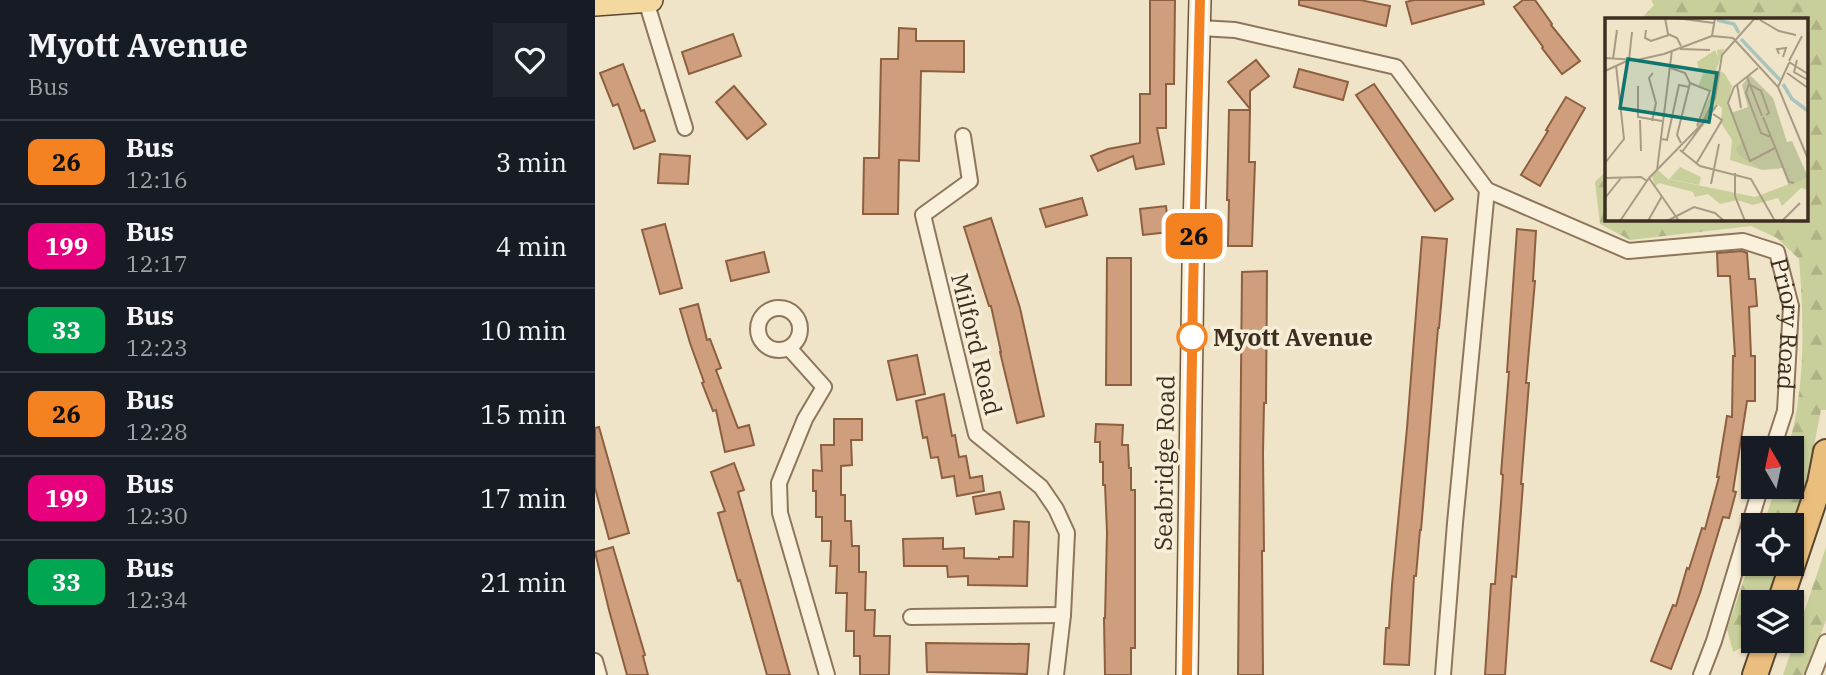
<!DOCTYPE html>
<html lang="en">
<head>
<meta charset="utf-8">
<style>
  :root { --surface:#171b24; --page:#20242c; --text:#f1f3f6; --muted:#9ea1a6; --line:#363941 }
  body { margin:0; font-family:"IBM Plex Serif",serif; background:var(--page); color:var(--text); height:100vh; display:flex; flex-direction:column; font-size:26px; white-space:nowrap }
  * { box-sizing:border-box; margin:0 }
  p { font-size:23px; color:var(--muted) }
  .icon { flex:none; width:38px; height:38px; fill:none; stroke:currentColor; stroke-width:2; stroke-linecap:round; stroke-linejoin:round }
  .map { position:relative; flex:1; overflow:hidden }
  .side { display:flex; flex-direction:column; background:var(--surface); width:595px }
  .side>* { flex:none }
  .badge { padding:0 14px; border-radius:10px; font-size:24px; line-height:46px }
  .needle { width:46px; rotate:351deg }
  .controls { position:absolute; left:1146px; top:436px; display:grid; gap:14px }
  .controls a { display:grid; place-items:center; width:63px; height:63px; border-radius:0px; background:var(--surface); box-shadow:0 2px 5px #0004; font-size:35px }
  .map>.badge { position:absolute; translate:-50% -50%; box-shadow:0 0 0 4px #fff }
  .round { display:grid; place-items:center; flex:none; width:74px; height:74px; border-radius:0px; background:var(--page) }
  .head { display:flex; align-items:center; justify-content:space-between; height:119px; padding:0 28px }
  h1 { font-size:33px; font-weight:700; line-height:52px }
  ul { padding:0; list-style:none }
  li { display:flex; align-items:center; gap:21px; height:84px; padding:0 28px; border-top:2px solid var(--line) }
  li div { flex:1 }
  li b { display:block; font-size:26px }
  li em { font-style:normal }
  li .badge { min-width:77px; font-weight:700; text-align:center }
  main { display:flex; flex:1; min-height:0 }
  .map>svg:first-child { display:block }
</style>
</head>
<body>
<main>
<section class="side">
<div class="head"><div><h1>Myott Avenue</h1><p>Bus</p></div><a class="round"><svg class="icon" aria-label="heart" viewBox="0 0 24 24"><path d="M12 20l-8-8c-3-5 5-10 8-4 3-6 11-1 8 4z"/></svg></a></div>
<ul>
<li><span class="badge" style="background:#f58220;color:#111">26</span><div><b>Bus</b><p>12:16</p></div><em>3 min</em></li>
<li><span class="badge" style="background:#e6007e;color:#fff">199</span><div><b>Bus</b><p>12:17</p></div><em>4 min</em></li>
<li><span class="badge" style="background:#00a651;color:#fff">33</span><div><b>Bus</b><p>12:23</p></div><em>10 min</em></li>
<li><span class="badge" style="background:#f58220;color:#111">26</span><div><b>Bus</b><p>12:28</p></div><em>15 min</em></li>
<li><span class="badge" style="background:#e6007e;color:#fff">199</span><div><b>Bus</b><p>12:30</p></div><em>17 min</em></li>
<li><span class="badge" style="background:#00a651;color:#fff">33</span><div><b>Bus</b><p>12:34</p></div><em>21 min</em></li>
</ul>
</section>
<div class="map">
<svg width="1231" height="675" viewBox="0 0 1231 675">
  <defs>
    <pattern id="forest-firs" width="22" height="20" patternUnits="userSpaceOnUse" patternTransform="scale(1.75)"><rect width="22" height="20" fill="#c9cf9b"/><path d="M5 1l3.5 6h-7zM16 11l3.5 6h-7z" fill="#aeb285"/></pattern>
  </defs>
  <rect width="100%" height="100%" fill="#f0e4c8"/>
  <!-- forest -->
  <g fill="url(#forest-firs)">
    <path d="M1056 0H1231V410H1226L1211 486 1197 532V525H1168L1181 487 1197 486V448H1193C1211 387 1209 321 1204 259L1182 238 1156 226 1035 240 1005 224 1000 182 1012 170V219H1212V19H1046L1059 5Z"/>
    <polygon points="1231,547 1231,620 1211,675 1188,675"/>
    <polygon points="1158,553 1158,564 1187,564 1173,602 1158,602 1158,641 1138,652 1132,629"/>
  </g>
  <!-- building -->
  <g fill="#cf9f7d" stroke="#8d5f41" stroke-width="2">
    <polygon points="555,0 580,0 579,84 571,84 571,128 562,128 569,164 541,169 538,156 503,171 496,156 513,149 545,143 545,94 555,94"/>
    <polygon points="704,0 765,0 795,6 791,26 704,5"/>
    <polygon points="819,0 888,0 889,4 817,24 811,2"/>
    <polygon points="928,0 940,0 957,24 956,25 985,61 967,74 947,48 948,47 919,7"/>
    <polygon points="304,28 321,29 321,41 369,41 369,72 326,71 324,161 304,160 303,214 268,214 269,158 284,158 286,59 303,59"/>
    <polygon points="138,34 146,56 94,74 87,52"/>
    <polygon points="661,60 674,76 655,91 655,109 633,82"/>
    <polygon points="28,64 46,111 49,110 60,141 39,149 23,104 18,106 5,73"/>
    <polygon points="704,69 753,82 748,100 699,87"/>
    <polygon points="779,84 858,199 840,211 761,95"/>
    <polygon points="139,86 171,124 152,139 121,102"/>
    <polygon points="971,97 990,108 945,186 926,175 953,131 951,130"/>
    <polygon points="634,110 655,110 654,162 660,162 657,246 633,246 634,200 632,200"/>
    <polygon points="65,154 95,156 93,184 63,183"/>
    <polygon points="487,198 492,215 451,227 445,209"/>
    <polygon points="571,206 574,232 548,235 545,209"/>
    <polygon points="396,218 425,308 449,416 422,423 405,352 406,352 396,306 394,306 369,227"/>
    <polygon points="70,224 87,288 65,294 47,230"/>
    <polygon points="922,229 941,231 938,281 940,281 931,383 934,383 926,484 928,484 921,577 917,576 910,675 890,675 896,584 900,584 908,475 906,474 914,372 912,372"/>
    <polygon points="827,237 852,239 844,328 843,328 826,530 825,530 821,576 819,576 814,665 789,664 791,628 794,628 797,585 812,428"/>
    <polygon points="1147,251 1152,253 1154,279 1160,279 1162,306 1154,307 1156,356 1160,356 1160,401 1152,401 1138,491 1141,492 1134,518 1128,517 1105,593 1076,669 1056,661 1078,605 1081,606 1092,568 1094,569 1107,528 1110,529 1124,477 1122,477 1132,416 1137,417 1138,356 1140,356 1135,276 1123,276 1122,253"/>
    <polygon points="169,252 174,272 136,281 131,261"/>
    <polygon points="512,258 536,258 536,385 511,385"/>
    <polygon points="672,271 671,403 669,403 668,453 669,551 667,551 668,675 643,675 647,272"/>
    <polygon points="103,304 112,340 115,339 126,368 121,370 143,428 154,425 159,445 130,452 121,410 118,411 107,383 109,382 95,343 85,309"/>
    <polygon points="322,355 330,394 302,400 293,361"/>
    <polygon points="349,394 357,436 360,435 364,457 371,456 375,478 387,476 389,491 362,496 359,476 347,478 343,457 336,458 332,437 328,438 321,401"/>
    <polygon points="239,419 267,419 267,440 256,440 257,465 246,466 246,495 250,495 250,521 256,521 257,546 264,546 264,572 271,572 270,610 280,610 279,636 295,636 294,675 265,675 265,656 259,656 259,631 251,631 252,593 241,593 242,566 235,566 236,541 227,541 227,517 221,517 221,491 218,491 218,470 227,471 226,445 239,445"/>
    <polygon points="501,424 528,425 527,445 533,445 534,468 536,468 536,490 540,490 540,648 536,648 536,675 510,675 509,618 510,618 512,532 510,485 508,485 508,462 505,462 505,442 500,442"/>
    <polygon points="4,427 34,533 14,539 0,488 0,428"/>
    <polygon points="139,463 149,490 143,492 195,675 172,675 145,580 143,581 123,513 130,511 116,472"/>
    <polygon points="405,492 409,509 381,514 378,497"/>
    <polygon points="419,521 434,522 432,586 373,585 373,576 353,577 352,566 309,566 308,539 348,538 348,549 369,548 369,558 404,559 404,557 418,557"/>
    <polygon points="18,547 50,655 48,656 53,675 32,675 14,610 0,552"/>
    <polygon points="331,643 434,644 432,674 332,672"/>
  </g>
  <g fill="none" stroke-linecap="round" stroke-linejoin="round">
    <defs>
      <g id="minor">
        <polyline points="51,1 90,128"/>
        <polyline points="605,28 640,30 801,67 892,190 860,523 848,675"/>
        <polyline points="368,136 375,181 328,215 381,434 446,487 461,509 472,533 468,615 461,675"/>
        <path id="s1" d="M892 190 1033 251 1148 241 1182 252 1196 306 1190 411 1178 448"/>
        <circle cx="184" cy="329" r="21"/>
        <polyline points="194,348 229,387 210,419 184,483 185,513 232,675"/>
        <polyline points="316,617 468,615"/>
        <polyline points="0,661 4,675"/>
        <polyline points="1106,675 1119,641 1166,486"/>
        <polyline points="1218,675 1231,642"/>
      </g>
      <polyline id="secondary" points="592,675 598,267 605,0"/>
      <polyline id="primary" points="0,4 56,0"/>
      <g id="trunk">
        <polyline points="1185,602 1225,483 1231,452"/>
        <polyline points="1160,675 1172,640"/>
      </g>
    </defs>
    <!-- minor casing -->
    <use href="#minor" stroke="#8d765c" stroke-width="18"/>
    <!-- secondary casing -->
    <use href="#secondary" stroke="#6f573f" stroke-width="24"/>
    <!-- primary casing -->
    <use href="#primary" stroke="#5b4430" stroke-width="26"/>
    <!-- trunk casing -->
    <use href="#trunk" stroke="#5b4430" stroke-width="28"/>
    <!-- minor -->
    <use href="#minor" stroke="#faf1dc" stroke-width="14"/>
    <!-- secondary -->
    <use href="#secondary" stroke="#faf1dc" stroke-width="21"/>
    <!-- primary -->
    <use href="#primary" stroke="#f3d9a0" stroke-width="23"/>
    <!-- trunk -->
    <use href="#trunk" stroke="#eabe7c" stroke-width="24"/>
  </g>
  <g fill="none" stroke-linecap="round" stroke-linejoin="round">
    <defs>
      <polyline id="line" points="592,675 598,292 605,0"/>
    </defs>
    <!-- line casing -->
    <use href="#line" stroke="#fff" stroke-width="16"/>
    <!-- line -->
    <use href="#line" stroke="#f58220" stroke-width="10"/>
  </g>
  <!-- markers -->
  <circle fill="#fff" stroke="#f58220" stroke-width="3.5" cx="597" cy="337" r="14"/>
  <g text-anchor="middle" dominant-baseline="central" stroke-width="7" stroke-linejoin="round" paint-order="stroke">
    <!-- street labels -->
    <g font-size="24" fill="#3d2e20" stroke="#f7eed8">
      <text stroke="none"><textPath href="#s1" startOffset="378">Priory Road</textPath></text>
      <text transform="translate(382 344) rotate(76)">Milford Road</text>
      <text transform="translate(569 463) rotate(-89)">Seabridge Road</text>
    </g>
    <!-- stop labels -->
    <g font-size="24" font-weight="bold" fill="#3d2e20" stroke="#f7eed8" text-anchor="start">
      <text x="618" y="337">Myott Avenue</text>
    </g>
  </g>
  <!-- overview -->
  <g transform="translate(1010 18)">
    <rect width="203" height="203" fill="#f0e4c8"/>
    <path d="M75 149 96 159 94 167 64 161Z" fill="#c9cf9b"/>
    <path d="M119 31 111 52 119 55 127 68 123 84 142 123 130 130 154 150 175 148 174 151 157 152 125 142 127 122 116 105 117 90 112 86 85 125 107 74 93 69 99 53 94 52 92 44 110 32 113 39 112 32ZM53 152 63 161 150 179 203 159V172L196 170 177 188 173 180 148 187 132 182 115 186 103 176 90 179 88 174 54 165 50 168 47 158Z" fill="#c9cf9b"/>
    <path d="M145 57 168 80 182 124 187 123 203 159 184 168 177 150 155 151 134 137 130 130 137 125 126 95 143 89 137 67Z" fill="#bfc49a"/>
    <path fill="none" stroke="#a9c4bc" stroke-width="3.5" d="M112 2 129 6 134 15M136 21 175 62M178 66 187 81 203 93"/>
    <path fill="none" stroke="#a89b85" stroke-width="2" d="M60 0 63 16 72 20 76 28M71 0 109 5M155 2 174 13 191 17M41 12 40 20 46 23 64 17M107 18 128 20 173 69M75 31 105 32M174 36 172 31 181 30 178 39M0 40 32 42 59 36 107 18 110 0M8 41 12 12M192 42 189 54 203 62M184 43 197 18M184 44 203 56M184 45 173 69 203 141M66 50 80 55 85 65 72 117 76 125M153 50 129 69 123 85 145 143 170 130M0 53 24 42 27 14M182 55 203 70M142 59 157 98M85 65 105 73 92 108M132 66 136 90M33 68V99L57 103M161 97 164 95 156 73 144 66 141 75 156 115 166 119M158 99 184 164 189 165M35 102 36 133M47 103 51 85 44 60 48 55M57 121 62 122 74 67 84 69M75 132 95 148 146 161 170 203M77 134 112 87M0 145 19 121 11 47M91 146 117 102 108 96M52 152 67 32M130 155V178L140 203M0 160 36 159 42 163M44 160 74 203M106 166 114 126M0 180 16 160M15 203 44 160 97 106 110 80 117 37 150 0 153 2M43 203 57 178M62 203 89 189 110 195 119 203M177 203 195 185"/>
    <path fill="#0f766e" fill-opacity="0.15" stroke="#0f766e" stroke-width="3.5" d="M23 41 112 55 104 104 15 90Z"/>
    <rect width="203" height="203" fill="none" stroke="#3d2e20" stroke-width="3.5"/>
  </g>
</svg>
<div class="controls">
<a><svg class="needle" viewBox="-14 -14 28 28"><path d="M0-13l5 13h-10z" fill="#e53935"/><path d="M0 13l5-13h-10z" fill="#9ea1a6"/></svg></a>
<a><svg class="icon" aria-label="locate" viewBox="0 0 24 24"><circle cx="12" cy="12" r="6"/><path d="M12 2v4M12 18v4M2 12h4M18 12h4"/></svg></a>
<a><svg class="icon" aria-label="layers" viewBox="0 0 24 24"><path d="M12 4l9 5-9 5-9-5zM3 14l9 5 9-5"/></svg></a>
</div>
<b class="badge" style="left:599px;top:236px;background:#f58220;color:#111">26</b>
</div>
</main>
</body>
</html>
